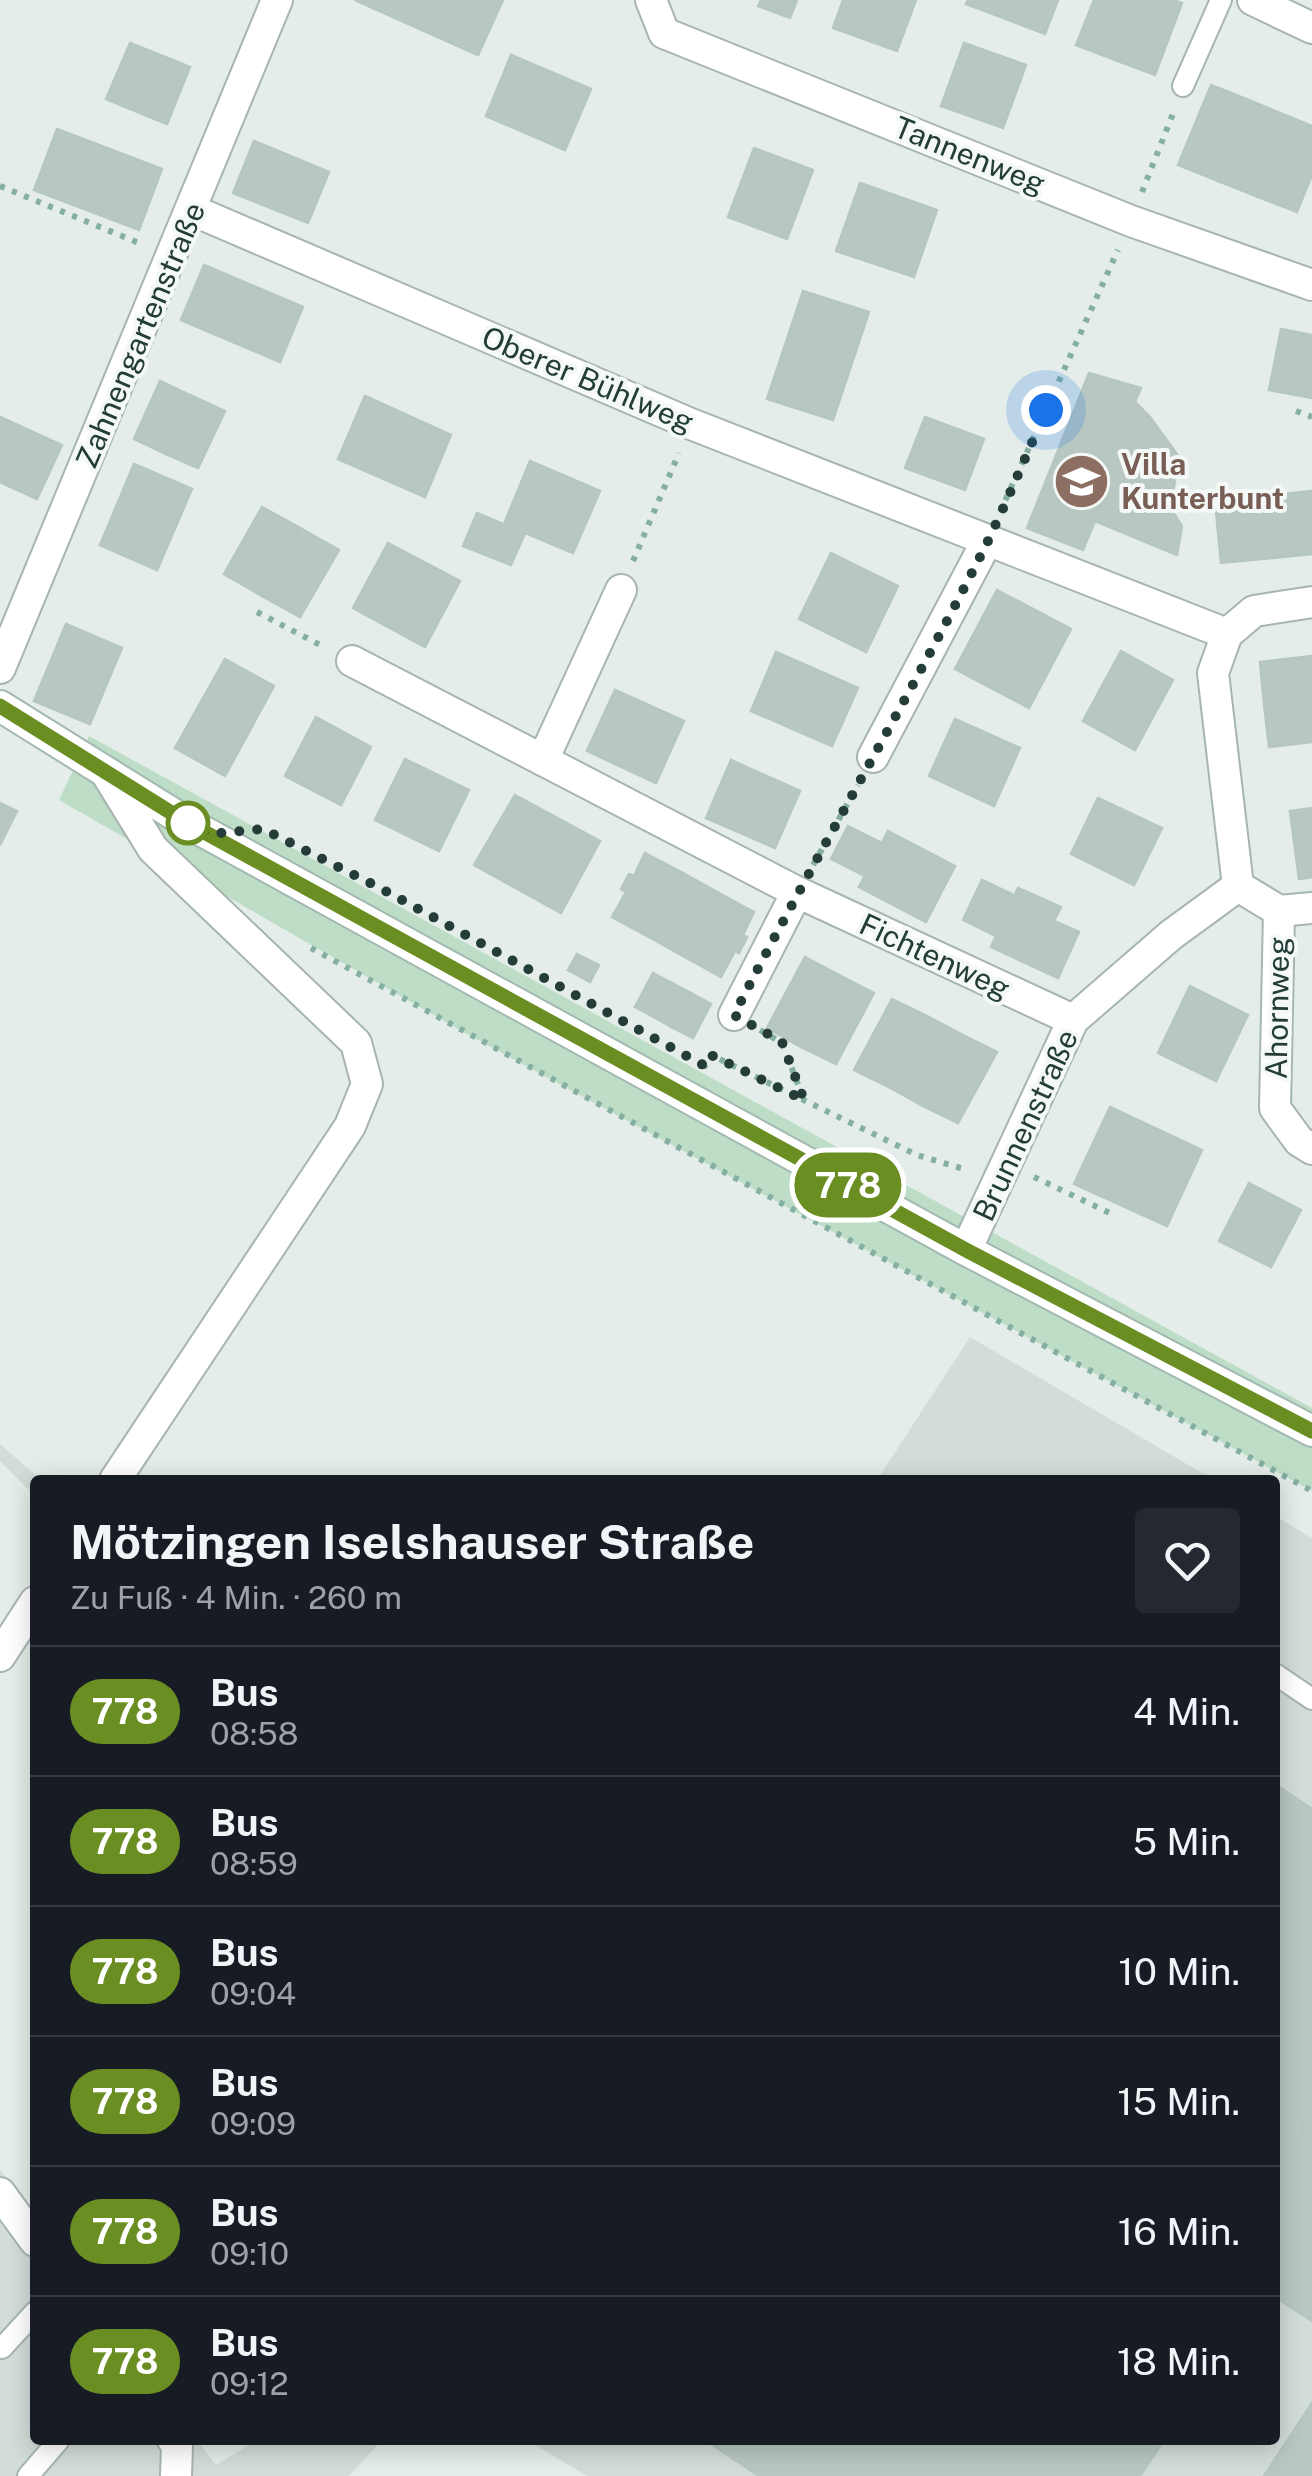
<!DOCTYPE html>
<html lang="de">
<head>
<meta charset="utf-8">
<style>
  :root { --surface:#171b24; --page:#242831; --text:#f1f3f6; --muted:#9ea1a6; --line:#363941 }
  body { margin:0; font-family:"Public Sans",sans-serif; background:var(--page); color:var(--text); height:100vh; display:flex; flex-direction:column; font-size:38px; white-space:nowrap }
  * { box-sizing:border-box; margin:0 }
  p { font-size:32px; color:var(--muted) }
  .icon { flex:none; width:55px; height:55px; fill:none; stroke:currentColor; stroke-width:2; stroke-linecap:round; stroke-linejoin:round }
  .map { position:relative; flex:1; overflow:hidden }
  .side { position:absolute; left:30px; top:1475px; width:1250px; height:970px; display:flex; flex-direction:column; background:var(--surface); border-radius:10px; box-shadow:0 5px 25px #0003 }
  .side>* { flex:none }
  .badge { padding:0 20px; border-radius:32px; font-size:35px; line-height:65px }
  .you { position:absolute; width:50px; height:50px; margin:-25px; border:8px solid #fff; border-radius:50%; background:#1a73e8; box-shadow:0 0 0 15px #1a73e833 }
  .map>.badge { position:absolute; translate:-50% -50%; box-shadow:0 0 0 5px #fff }
  .round { display:grid; place-items:center; flex:none; width:105px; height:105px; border-radius:10px; background:var(--page) }
  .summary { display:flex; align-items:center; justify-content:space-between; height:170px; padding:0 40px }
  h1 { font-size:48px; font-weight:700; line-height:75px }
  ul { padding:0; list-style:none }
  li { display:flex; align-items:center; gap:30px; height:130px; padding:0 40px; border-top:2px solid var(--line) }
  li div { flex:1 }
  li b { display:block; font-size:38px }
  li em { font-style:normal }
  li .badge { min-width:110px; font-weight:700; text-align:center }
  .map>svg:first-child { display:block }
</style>
</head>
<body>
<div class="map">
<svg width="1312" height="2476" viewBox="0 0 1312 2476">
  <rect width="100%" height="100%" fill="#e4ede9"/>
  <!-- built -->
  <g fill="#d2dcd8">
    <polygon points="970,1337 1214,1480 877,1480"/>
    <polygon points="0,1444 41,1480 35,1480 35,1496 0,1461"/>
    <polygon points="1275,1516 1312,1538 1312,2476 587,2476 527,2440 1275,2440"/>
    <polygon points="0,2169 35,2217 35,2440 197,2440 216,2465 257,2440 382,2440 349,2476 0,2476"/>
  </g>
  <!-- green -->
  <polygon fill="#beddc7" points="89,736 1312,1408 1312,1491 465,1033 59,800"/>
  <!-- building -->
  <g fill="#b9c7c2" stroke="#b6c6c0" stroke-width="2.5">
    <polygon points="355,0 503,0 478,55"/>
    <polygon points="761,0 797,0 790,18 758,6"/>
    <polygon points="843,0 916,0 897,51 833,28"/>
    <polygon points="968,0 1013,0 1006,19 966,4"/>
    <polygon points="1013,0 1058,0 1045,34 1006,19"/>
    <polygon points="1094,0 1138,0 1115,60 1076,45"/>
    <polygon points="1138,0 1173,0 1182,3 1155,75 1115,60"/>
    <polygon points="130,43 190,67 167,124 106,99"/>
    <polygon points="964,43 1026,65 1003,128 941,106"/>
    <polygon points="511,55 591,89 565,150 486,116"/>
    <polygon points="1211,85 1251,101 1218,181 1178,165"/>
    <polygon points="1251,101 1290,117 1258,197 1218,181"/>
    <polygon points="1290,117 1312,126 1312,175 1297,212 1258,197"/>
    <polygon points="57,129 162,169 139,230 34,190"/>
    <polygon points="254,141 329,172 308,223 233,193"/>
    <polygon points="754,148 813,170 787,239 728,217"/>
    <polygon points="860,183 937,210 914,277 836,251"/>
    <polygon points="204,265 303,307 280,362 181,320"/>
    <polygon points="803,291 869,312 833,420 767,399"/>
    <polygon points="1281,329 1312,335 1312,398 1269,390"/>
    <polygon points="1089,373 1141,388 1135,402 1150,417 1179,457 1168,458 1175,482 1169,506 1182,526 1177,555 1095,521 1083,550 1027,528"/>
    <polygon points="160,381 192,396 166,454 134,439"/>
    <polygon points="192,396 225,411 198,468 166,454"/>
    <polygon points="365,396 451,435 425,497 338,459"/>
    <polygon points="0,417 62,445 37,499 0,482"/>
    <polygon points="925,417 984,439 965,490 905,468"/>
    <polygon points="530,461 600,491 573,553 504,524"/>
    <polygon points="134,464 192,489 157,570 100,545"/>
    <polygon points="1312,491 1312,554 1221,563 1215,501"/>
    <polygon points="262,507 300,528 262,596 224,574"/>
    <polygon points="477,513 525,533 511,565 463,546"/>
    <polygon points="300,528 339,550 300,617 262,596"/>
    <polygon points="388,543 460,581 425,647 353,608"/>
    <polygon points="831,553 898,586 866,652 799,619"/>
    <polygon points="997,590 1071,629 1029,708 955,669"/>
    <polygon points="66,624 122,648 90,724 34,701"/>
    <polygon points="1121,651 1173,680 1135,750 1083,721"/>
    <polygon points="776,652 858,688 832,746 751,711"/>
    <polygon points="1312,656 1312,699 1264,704 1260,662"/>
    <polygon points="225,659 274,686 225,776 175,748"/>
    <polygon points="615,690 684,721 656,783 587,751"/>
    <polygon points="1312,699 1312,742 1269,747 1264,704"/>
    <polygon points="316,717 371,747 341,805 285,776"/>
    <polygon points="955,719 1020,748 994,806 929,776"/>
    <polygon points="405,759 469,790 439,851 375,820"/>
    <polygon points="731,760 800,791 775,848 706,818"/>
    <polygon points="515,795 600,841 561,913 474,865"/>
    <polygon points="1098,798 1162,828 1134,885 1071,854"/>
    <polygon points="0,803 17,811 0,845"/>
    <polygon points="1312,808 1312,877 1299,879 1290,811"/>
    <polygon points="848,826 882,843 865,876 831,859"/>
    <polygon points="888,831 955,866 926,922 859,887"/>
    <polygon points="645,853 683,873 649,937 612,917 626,892 621,889 629,874 634,876"/>
    <polygon points="683,873 719,893 685,957 649,937"/>
    <polygon points="982,880 1014,895 996,936 963,920"/>
    <polygon points="1018,888 1061,907 1054,921 1079,932 1058,978 991,947"/>
    <polygon points="719,893 754,912 743,935 747,937 739,953 735,951 721,977 685,957"/>
    <polygon points="577,954 599,965 590,982 568,970"/>
    <polygon points="805,957 839,975 801,1047 767,1028"/>
    <polygon points="653,973 672,983 654,1017 635,1007"/>
    <polygon points="839,975 874,993 836,1064 801,1047"/>
    <polygon points="672,983 691,993 673,1028 654,1017"/>
    <polygon points="1190,986 1248,1015 1216,1081 1158,1053"/>
    <polygon points="691,993 711,1004 693,1038 673,1028"/>
    <polygon points="892,999 927,1016 889,1087 854,1070"/>
    <polygon points="927,1016 961,1034 923,1106 889,1087"/>
    <polygon points="961,1034 997,1052 958,1123 923,1106"/>
    <polygon points="1110,1107 1202,1150 1167,1226 1074,1184"/>
    <polygon points="1249,1183 1301,1210 1271,1267 1219,1241"/>
    <polygon points="1275,1784 1312,1809 1312,2120 1310,2119 1275,2171"/>
    <polygon points="1310,2119 1312,2120 1312,2321 1275,2297 1275,2171"/>
    <polygon points="1312,2403 1312,2476 1264,2476"/>
    <polygon points="705,2440 1164,2440 1140,2476 759,2476"/>
  </g>
  <g fill="none" stroke-linecap="round" stroke-linejoin="round">
    <defs>
      <g id="lane">
        <polyline points="1183,86 1221,0"/>
        <polyline points="1275,1674 1312,1699"/>
        <polyline points="2,2348 35,2312"/>
        <polyline points="28,2476 59,2440"/>
      </g>
      <g id="street">
        <polyline points="651,0 664,33 1131,221 1312,285"/>
        <polyline points="1253,0 1312,28"/>
        <polyline points="192,210 691,424 1227,634"/>
        <polyline points="352,661 797,892 1073,1020"/>
        <polyline points="0,668 277,0"/>
        <polyline points="873,757 987,541"/>
        <polyline points="543,760 621,590"/>
        <polyline points="108,776 153,849 356,1043 367,1084 350,1126 115,1480"/>
        <polyline points="1238,886 1279,911 1312,908"/>
        <polyline points="1279,911 1275,1108 1299,1141 1312,1149"/>
        <polyline points="734,1015 797,892"/>
        <polyline points="966,1250 1073,1020 1171,935 1238,886 1213,673 1227,634 1254,611 1312,602"/>
        <polyline points="0,1656 35,1602"/>
        <polyline points="0,2193 35,2241"/>
        <polyline points="173,2440 177,2445 176,2476"/>
      </g>
      <polyline id="secondary" points="0,706 186,822 966,1250 1312,1431"/>
    </defs>
    <!-- lane casing -->
    <use href="#lane" stroke="#a7b5b0" stroke-width="24"/>
    <!-- street casing -->
    <use href="#street" stroke="#a7b5b0" stroke-width="34"/>
    <!-- secondary casing -->
    <use href="#secondary" stroke="#a2b8b1" stroke-width="34"/>
    <!-- path -->
    <g stroke="#85afa3" stroke-width="6" stroke-dasharray="5 8" stroke-linecap="butt">
      <polyline points="0,186 139,243"/>
      <polyline points="1142,192 1174,111"/>
      <polyline points="1296,411 1312,417"/>
      <polyline points="1000,512 1118,250"/>
      <polyline points="633,561 679,453"/>
      <polyline points="257,612 324,647"/>
      <polyline points="813,865 858,785"/>
      <polyline points="311,948 1312,1491"/>
      <polyline points="760,1030 782,1043 804,1100"/>
      <polyline points="702,1064 705,1066 711,1055 917,1155 967,1170"/>
      <polyline points="1034,1177 1114,1215"/>
    </g>
    <!-- lane -->
    <use href="#lane" stroke="#fff" stroke-width="20"/>
    <!-- street -->
    <use href="#street" stroke="#fff" stroke-width="30"/>
    <!-- secondary -->
    <use href="#secondary" stroke="#fff" stroke-width="30"/>
  </g>
  <g fill="none" stroke-linecap="round" stroke-linejoin="round">
    <defs>
      <polyline id="line" points="0,706 186,822 966,1250 1312,1431"/>
    </defs>
    <!-- line casing -->
    <use href="#line" stroke="#fff" stroke-width="22"/>
    <!-- line -->
    <use href="#line" stroke="#6b8e23" stroke-width="15"/>
    <!-- walk -->
    <path stroke="#243d38" stroke-width="10" stroke-dasharray="0 18" d="M188 823 210 834 263 829 380 888 705 1066 711 1055 804 1100 782 1042 734 1015C815 856 907 703 987 543 1008 499 1027 454 1046 410"/>
  </g>
  <!-- icons -->
  <defs>
    <symbol id="school-disc" viewBox="-11 -11 22 22"><circle r="9.5" fill="#8d6e63" stroke="#f4f9f7"/><path d="M0-5L7-2L0 1L-7-2ZM-4 1L0 2.5L4 1V4Q0 6-4 4Z" fill="#fff"/></symbol>
  </defs>
  <g fill-rule="evenodd">
    <use href="#school-disc" x="1050" y="450" width="63" height="63"/>
  </g>
  <!-- markers -->
  <circle fill="#fff" stroke="#6b8e23" stroke-width="5" cx="188" cy="823" r="20"/>
  <g text-anchor="middle" dominant-baseline="central" stroke-width="8" stroke-linejoin="round" paint-order="stroke">
    <!-- street labels -->
    <g font-size="30" fill="#243d38" stroke="#f4f9f7">
      <text transform="translate(970 155) rotate(22)">Tannenweg</text>
      <text transform="translate(140 335) rotate(-67)">Zahnengartenstraße</text>
      <text transform="translate(588 379) rotate(23)">Oberer Bühlweg</text>
      <text transform="translate(935 956) rotate(25)">Fichtenweg</text>
      <text transform="translate(1277 1008) rotate(-89)">Ahornweg</text>
      <text transform="translate(1025 1125) rotate(-65)">Brunnenstraße</text>
    </g>
    <!-- education labels -->
    <g font-size="30" font-weight="bold" fill="#785e54" stroke="#f4f9f7" text-anchor="start">
      <text x="1121" y="464">Villa<tspan x="1121" dy="34">Kunterbunt</tspan></text>
    </g>
  </g>
</svg>
<div class="you" style="left:1046px;top:410px"></div>
<b class="badge" style="left:848px;top:1185px;background:#6b8e23;color:#fff">778</b>
<section class="side">
<div class="summary"><div><h1>Mötzingen Iselshauser Straße</h1><p>Zu Fuß · 4 Min. · 260 m</p></div><a class="round"><svg class="icon" aria-label="heart" viewBox="0 0 24 24"><path d="M12 20l-8-8c-3-5 5-10 8-4 3-6 11-1 8 4z"/></svg></a></div>
<ul>
<li><span class="badge" style="background:#6b8e23;color:#fff">778</span><div><b>Bus</b><p>08:58</p></div><em>4 Min.</em></li>
<li><span class="badge" style="background:#6b8e23;color:#fff">778</span><div><b>Bus</b><p>08:59</p></div><em>5 Min.</em></li>
<li><span class="badge" style="background:#6b8e23;color:#fff">778</span><div><b>Bus</b><p>09:04</p></div><em>10 Min.</em></li>
<li><span class="badge" style="background:#6b8e23;color:#fff">778</span><div><b>Bus</b><p>09:09</p></div><em>15 Min.</em></li>
<li><span class="badge" style="background:#6b8e23;color:#fff">778</span><div><b>Bus</b><p>09:10</p></div><em>16 Min.</em></li>
<li><span class="badge" style="background:#6b8e23;color:#fff">778</span><div><b>Bus</b><p>09:12</p></div><em>18 Min.</em></li>
</ul>
</section>
</div>
</body>
</html>
